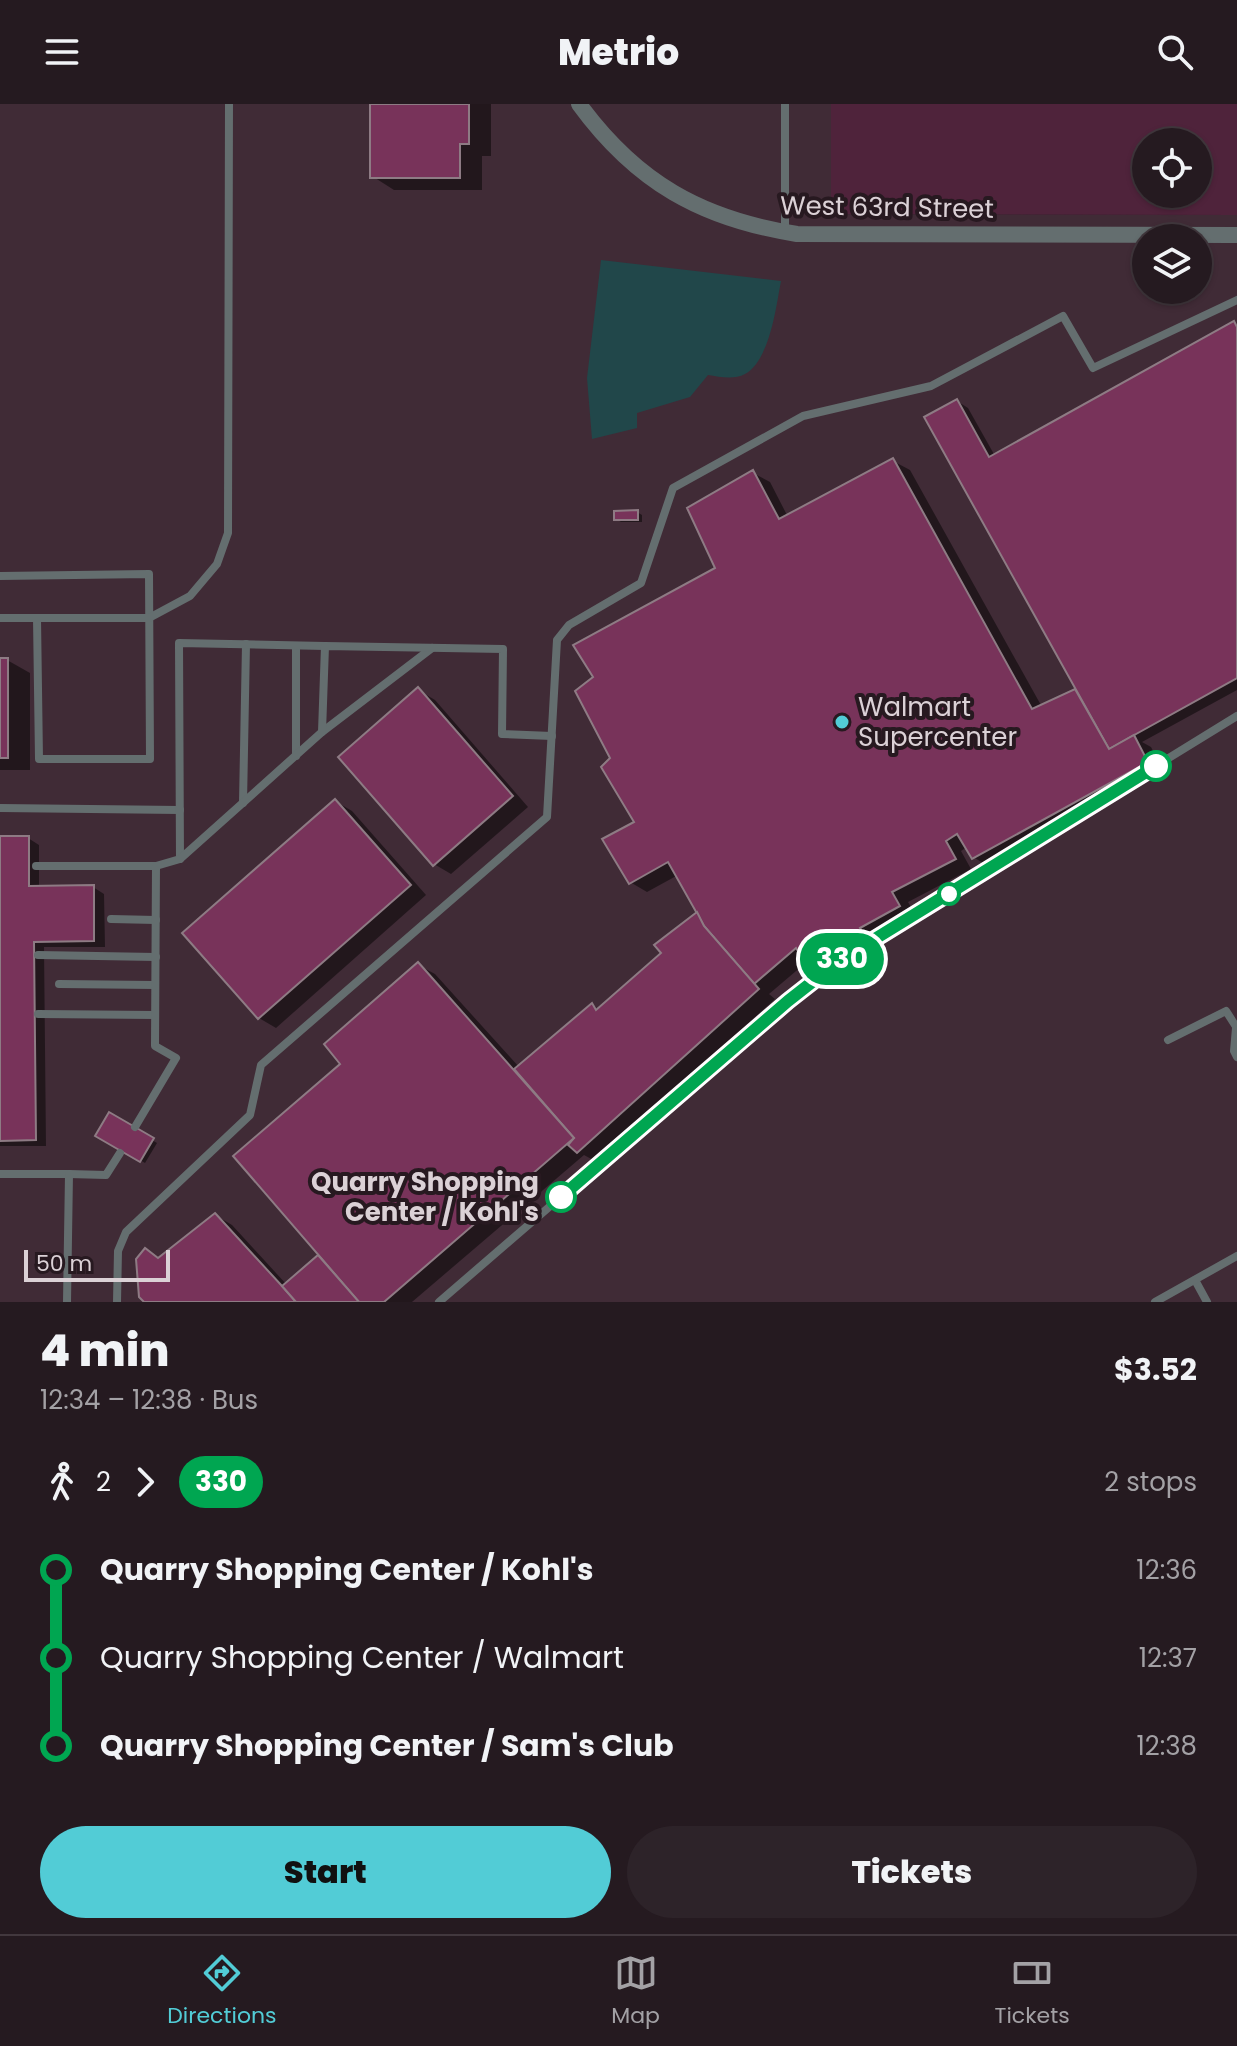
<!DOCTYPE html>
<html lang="en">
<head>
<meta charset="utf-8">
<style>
  :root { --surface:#251a20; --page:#2d2329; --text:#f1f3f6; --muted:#a3a1a5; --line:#42383e; --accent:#52ccd6 }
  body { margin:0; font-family:Poppins,sans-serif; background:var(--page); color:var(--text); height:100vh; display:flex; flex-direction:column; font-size:30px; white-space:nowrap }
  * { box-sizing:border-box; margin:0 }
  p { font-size:26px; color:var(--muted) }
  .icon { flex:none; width:44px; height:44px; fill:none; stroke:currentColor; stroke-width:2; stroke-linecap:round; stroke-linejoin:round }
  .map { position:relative; height:1198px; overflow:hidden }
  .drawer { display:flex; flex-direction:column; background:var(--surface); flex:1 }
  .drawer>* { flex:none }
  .badge { padding:0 16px; border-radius:26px; font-size:28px; line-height:52px }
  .controls { position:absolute; left:1132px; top:24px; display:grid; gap:16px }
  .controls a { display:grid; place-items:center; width:80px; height:80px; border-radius:50%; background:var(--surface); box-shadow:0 2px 6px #0004,0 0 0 2px var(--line); font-size:40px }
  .scale { position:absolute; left:24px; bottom:20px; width:146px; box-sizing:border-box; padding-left:8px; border:4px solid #dbd1d6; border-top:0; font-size:22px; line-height:28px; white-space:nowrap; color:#dbd1d6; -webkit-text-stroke:6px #271920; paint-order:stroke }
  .map>.badge { position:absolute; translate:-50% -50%; box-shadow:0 0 0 4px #fff }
  .legs { display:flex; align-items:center; gap:12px; height:88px; padding:0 40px; font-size:26px }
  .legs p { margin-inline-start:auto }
  .summary { display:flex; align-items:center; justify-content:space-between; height:136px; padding:0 40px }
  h1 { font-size:44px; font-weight:800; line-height:60px }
  .primary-button { display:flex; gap:16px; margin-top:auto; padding:16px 40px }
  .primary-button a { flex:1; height:92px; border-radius:48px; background:var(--accent); color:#111; font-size:32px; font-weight:800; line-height:92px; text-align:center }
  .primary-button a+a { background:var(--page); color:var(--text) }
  ul { padding:0 40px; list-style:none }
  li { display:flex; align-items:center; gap:28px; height:88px; font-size:30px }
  li i { display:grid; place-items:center; width:12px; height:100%; margin:0 10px; background:currentColor }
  li i::after { content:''; width:20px; height:20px; margin:-10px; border:6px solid; border-radius:50%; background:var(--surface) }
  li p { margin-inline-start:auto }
  li:first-child i { background:linear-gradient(#0000 50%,currentColor 0) }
  li:last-child i { background:linear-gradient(currentColor 50%,#0000 0) }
  header { display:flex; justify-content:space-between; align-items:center; height:104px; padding:0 40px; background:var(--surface); font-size:36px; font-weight:800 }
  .tabs { display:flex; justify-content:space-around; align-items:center; height:112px; border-top:2px solid var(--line); background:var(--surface); font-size:22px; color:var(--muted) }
  .tabs a { display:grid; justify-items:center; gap:4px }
  .tabs .on { color:var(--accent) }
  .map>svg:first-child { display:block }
</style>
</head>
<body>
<header><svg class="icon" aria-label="menu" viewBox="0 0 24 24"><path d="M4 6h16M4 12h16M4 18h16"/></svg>Metrio<svg class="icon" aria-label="search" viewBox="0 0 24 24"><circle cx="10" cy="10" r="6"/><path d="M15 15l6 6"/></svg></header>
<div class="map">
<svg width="1237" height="1198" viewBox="0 0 1237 1198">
  <rect width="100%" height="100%" fill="#31222a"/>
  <!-- built -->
  <path fill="#402b36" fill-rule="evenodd" d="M0 0H831V110L1237 111V1198H0ZM1146 134H1198V186H1146Z"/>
  <!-- green -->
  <path fill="#4f233b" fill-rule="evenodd" d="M831 0H1237V111L831 110ZM1146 38H1198V90H1146Z"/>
  <!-- water -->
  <path fill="#21474a" d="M601 156 781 177C776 203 770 256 745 270 734 276 720 273 708 271L690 293 637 309V324L592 335 587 274Z"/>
  <!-- shadow -->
  <g fill="#0007">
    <polygon points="372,0 491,0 491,52 482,52 482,86 394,86 372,72"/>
    <polygon points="1234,220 1237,222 1237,586 1142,638 1151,643 1164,668 990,763 973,753 967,743 961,747 971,765 908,798 916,812 875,834 878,839 848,855 841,852 821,863 809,856 769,890 775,895 595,1057 584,1051 412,1198 146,1198 146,1147 160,1155 215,1111 232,1121 287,1181 321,1151 343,960 418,861 435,870 519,963 592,902 599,906 664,850 699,808 678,771 647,788 630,778 637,719 612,655 718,465 753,369 770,378 788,413 893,357 910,366 1042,603 1075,587 1080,589 957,297 968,304 995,352"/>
    <polygon points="637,408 642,411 642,418 621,418 616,415"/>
    <polygon points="0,556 7,556 30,569 30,666 0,666"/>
    <polygon points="418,586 435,596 528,703 451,770 434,760"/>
    <polygon points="335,697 352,707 426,791 276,924 259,914"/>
    <polygon points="0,734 28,734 39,741 39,784 93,783 104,790 105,843 44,843 46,1042 0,1042"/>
    <polygon points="109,1011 157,1039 145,1059 97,1031"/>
  </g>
  <!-- building -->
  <g fill="#78335a" stroke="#8e7b84" stroke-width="2">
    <polygon points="370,0 469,0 469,40 460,40 460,74 370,74"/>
    <polygon points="1234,217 1237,223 1237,574 1109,645 924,313 957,295 989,353"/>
    <polygon points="893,354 1032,605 1075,585 1109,645 1134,631 1148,658 972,755 957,730 946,737 956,755 892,788 900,802 860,824 863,829 829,847 826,842 803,855 796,844 754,880 704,822 668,758 629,780 602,735 634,718 601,663 610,654 575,587 593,573 573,541 715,464 687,404 753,366 779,415"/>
    <polygon points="638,406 638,416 614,416 614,407"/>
    <rect x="0" y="554" width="8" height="100"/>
    <polygon points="418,583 513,692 433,762 338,653"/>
    <polygon points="335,695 411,781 258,915 182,829"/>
    <polygon points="0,732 29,732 29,782 94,781 94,837 34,838 36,1036 0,1037"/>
    <polygon points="697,808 704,822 759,885 577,1049 568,1041 574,1034 514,965 592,899 596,906 661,849 654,841"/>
    <polygon points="418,858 574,1034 384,1198 359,1198 233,1052 340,960 324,940"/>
    <polygon points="109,1008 154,1034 140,1058 95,1032"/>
    <polygon points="215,1109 282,1182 296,1198 144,1198 139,1193 136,1155 145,1144 158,1154"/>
    <polygon points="318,1151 359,1198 296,1198 282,1182"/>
  </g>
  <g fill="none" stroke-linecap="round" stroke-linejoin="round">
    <!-- service -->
    <g stroke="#646e6f" stroke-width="8">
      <polyline points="785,0 785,127"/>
      <polyline points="0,472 149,470 150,655 39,655 37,514"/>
      <polyline points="0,514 149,514 190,492 217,460 228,429 229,0"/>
      <polyline points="322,628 432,544"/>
      <polyline points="296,652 296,542"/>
      <polyline points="243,699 246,540"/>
      <polyline points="0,704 180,706"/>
      <polyline points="180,755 179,539 325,542"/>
      <polyline points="36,762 156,762"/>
      <polyline points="111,815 156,816"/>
      <polyline points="38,851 156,853"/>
      <polyline points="59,880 155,881"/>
      <polyline points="38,910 155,911"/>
      <polyline points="1236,924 1234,947 1237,953"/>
      <polyline points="1168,936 1226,907 1237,924"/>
      <polyline points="135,1023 176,954 155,942 156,762 180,755 322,628 325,542 503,545 502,630 552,632"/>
      <polyline points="0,1070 69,1070 67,1198"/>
      <polyline points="69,1070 106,1071 120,1049"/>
      <polyline points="1195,1176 1207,1198"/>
      <polyline points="117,1198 118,1147 126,1128 250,1011 261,961 547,713 557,536 569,521 641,479 673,384 803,312 931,282 1063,212 1093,264 1237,196"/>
      <polyline points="439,1198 788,897 839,857 1237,612"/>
      <polyline points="1155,1198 1237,1152"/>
    </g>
    <!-- minor -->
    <path stroke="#646e6f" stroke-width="16" d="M579 0C636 78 701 115 797 130L1237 131"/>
  </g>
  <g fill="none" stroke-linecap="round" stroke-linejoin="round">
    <defs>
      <polyline id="line-1" points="561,1093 788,897 839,857 1156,662"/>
    </defs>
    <!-- line-1 casing -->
    <use href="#line-1" stroke="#fff" stroke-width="18"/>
    <!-- line-1 -->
    <use href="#line-1" stroke="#00a651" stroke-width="12"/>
  </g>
  <!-- markers -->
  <circle fill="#52ccd6" stroke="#271920" stroke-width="3" cx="842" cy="618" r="8"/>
  <g fill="#fff" stroke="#00a651" stroke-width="4">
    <circle cx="1156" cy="662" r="14"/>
    <circle cx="949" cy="790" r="10"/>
    <circle cx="561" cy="1093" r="14"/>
  </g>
  <g text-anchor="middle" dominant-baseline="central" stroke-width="8" stroke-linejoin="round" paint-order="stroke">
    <!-- street labels -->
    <g font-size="26" fill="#dbd1d6" stroke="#271920">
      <text transform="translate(887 103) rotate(1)">West 63rd Street</text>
    </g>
    <!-- poi labels -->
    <g font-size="26" fill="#dbd1d6" stroke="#271920" text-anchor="start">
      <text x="858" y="603">Walmart<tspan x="858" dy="30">Supercenter</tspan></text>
    </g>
    <!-- stop labels -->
    <g font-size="26" font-weight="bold" fill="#dbd1d6" stroke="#271920" text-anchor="end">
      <text x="539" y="1078">Quarry Shopping<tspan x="539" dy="30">Center / Kohl's</tspan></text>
    </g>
  </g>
</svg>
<div class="controls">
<a><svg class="icon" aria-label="locate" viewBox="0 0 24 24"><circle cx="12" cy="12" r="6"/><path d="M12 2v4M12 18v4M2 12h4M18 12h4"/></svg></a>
<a><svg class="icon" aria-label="layers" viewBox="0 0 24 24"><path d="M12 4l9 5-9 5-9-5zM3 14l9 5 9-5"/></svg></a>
</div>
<div class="scale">50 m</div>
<b class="badge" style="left:842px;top:855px;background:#00a651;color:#fff">330</b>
</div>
<section class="drawer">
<div class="summary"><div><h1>4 min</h1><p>12:34 – 12:38 · Bus</p></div><b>$3.52</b></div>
<div class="legs"><svg class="icon" aria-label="walk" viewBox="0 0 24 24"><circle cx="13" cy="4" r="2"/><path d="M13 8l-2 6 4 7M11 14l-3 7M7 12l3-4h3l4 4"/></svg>2<svg class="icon" aria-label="forward" viewBox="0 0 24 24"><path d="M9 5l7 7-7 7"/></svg><b class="badge" style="background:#00a651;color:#fff">330</b><p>2 stops</p></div>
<ul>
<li><i style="color:#00a651"></i><b>Quarry Shopping Center / Kohl's</b><p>12:36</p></li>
<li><i style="color:#00a651"></i><span>Quarry Shopping Center / Walmart</span><p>12:37</p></li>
<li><i style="color:#00a651"></i><b>Quarry Shopping Center / Sam's Club</b><p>12:38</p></li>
</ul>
<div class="primary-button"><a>Start</a><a>Tickets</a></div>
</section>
<nav class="tabs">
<a class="on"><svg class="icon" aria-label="directions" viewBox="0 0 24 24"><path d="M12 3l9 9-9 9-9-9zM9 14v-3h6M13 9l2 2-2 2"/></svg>Directions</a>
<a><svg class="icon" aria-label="map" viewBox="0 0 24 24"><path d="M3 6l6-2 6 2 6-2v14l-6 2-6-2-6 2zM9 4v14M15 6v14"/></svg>Map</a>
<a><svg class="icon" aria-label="tickets" viewBox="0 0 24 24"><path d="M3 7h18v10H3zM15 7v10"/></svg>Tickets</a>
</nav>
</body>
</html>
